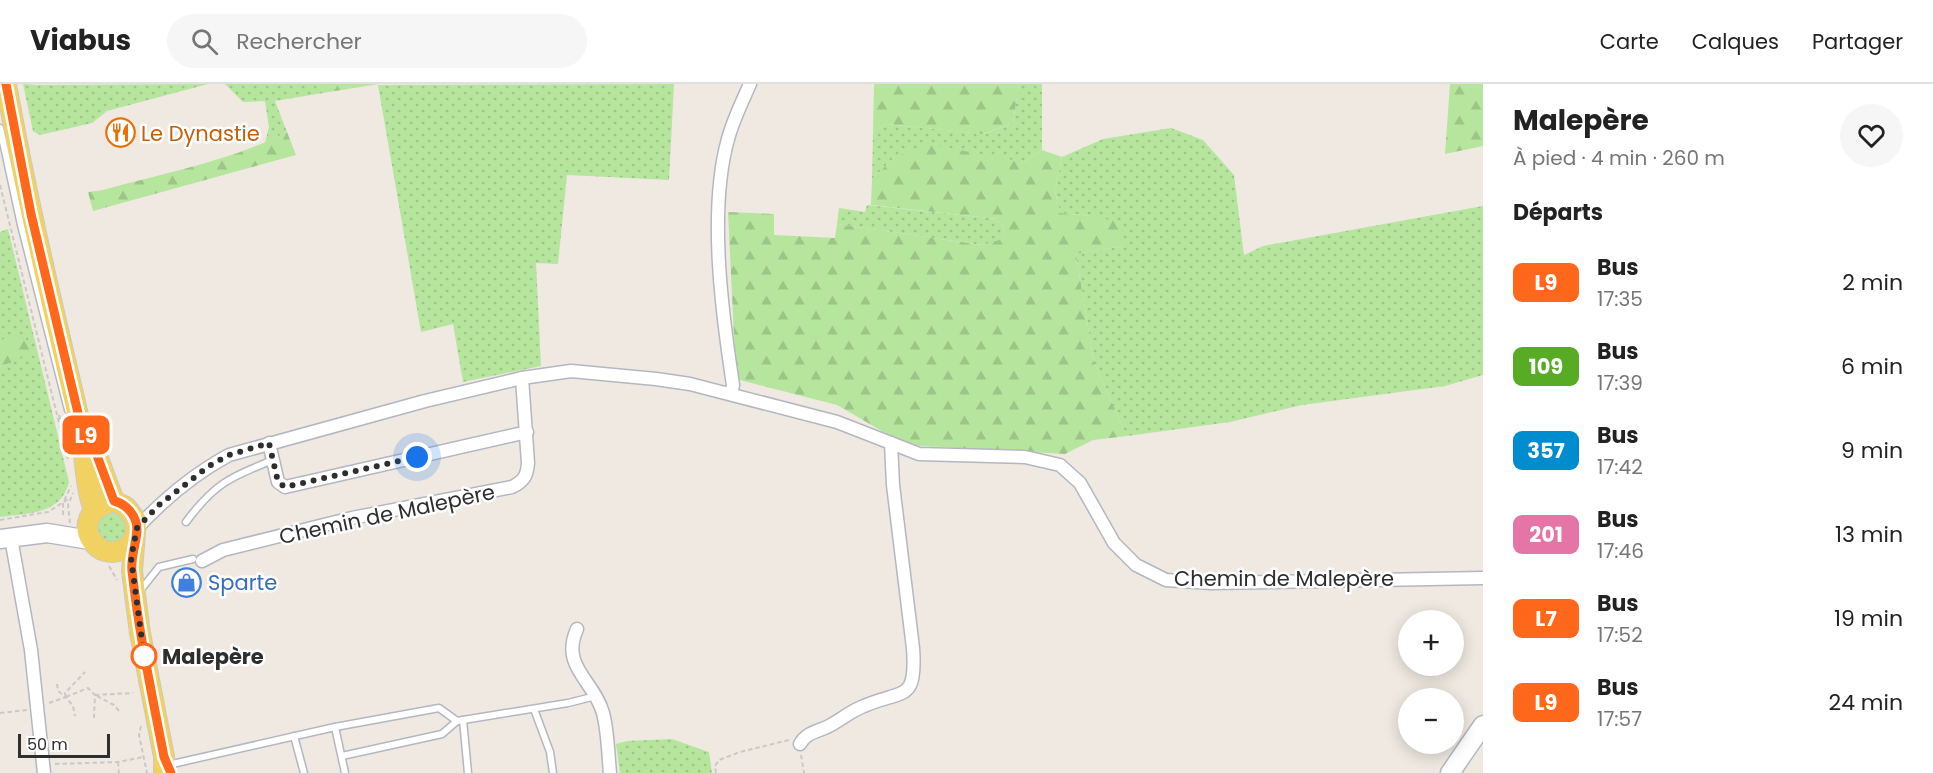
<!DOCTYPE html>
<html lang="fr">
<head>
<meta charset="utf-8">
<style>
  :root { --surface:#fff; --page:#f6f6f6; --text:#222; --muted:#767676; --line:#e0e0e0 }
  body { margin:0; font-family:Poppins,sans-serif; background:var(--page); color:var(--text); height:100vh; display:flex; flex-direction:column; font-size:22px; white-space:nowrap }
  * { box-sizing:border-box; margin:0 }
  p { font-size:20px; color:var(--muted) }
  .icon { flex:none; width:33px; height:33px; fill:none; stroke:currentColor; stroke-width:2; stroke-linecap:round; stroke-linejoin:round }
  .map { position:relative; flex:1; overflow:hidden }
  .panel { display:flex; flex-direction:column; background:var(--surface); width:450px }
  .panel>* { flex:none }
  .badge { padding:0 12px; border-radius:9px; font-size:21px; line-height:39px }
  .controls { position:absolute; left:1398px; top:526px; display:grid; gap:12px }
  .controls a { display:grid; place-items:center; width:66px; height:66px; border-radius:50%; background:var(--surface); box-shadow:0 3px 15px #0003; font-size:30px }
  .scale { position:absolute; left:18px; bottom:15px; width:92px; box-sizing:border-box; padding-left:6px; border:3px solid #2e2e2e; border-top:0; font-size:16px; line-height:21px; white-space:nowrap; color:#2e2e2e; -webkit-text-stroke:4px #fff; paint-order:stroke }
  .you { position:absolute; width:30px; height:30px; margin:-15px; border:4px solid #fff; border-radius:50%; background:#1a73e8; box-shadow:0 0 0 9px #1a73e833 }
  .map>.badge { position:absolute; translate:-50% -50%; box-shadow:0 0 0 3px #fff }
  h2 { padding:0 30px; font-size:22px; line-height:54px }
  .round { display:grid; place-items:center; flex:none; width:63px; height:63px; border-radius:32px; background:var(--page) }
  .summary { display:flex; align-items:center; justify-content:space-between; height:102px; padding:0 30px }
  h1 { font-size:28px; font-weight:700; line-height:45px }
  ul { padding:0; list-style:none }
  li { display:flex; align-items:center; gap:18px; height:84px; padding:0 30px }
  li div { flex:1 }
  li b { display:block; font-size:22px }
  li em { font-style:normal }
  li .badge { min-width:66px; font-weight:700; text-align:center }
  header { display:flex; align-items:center; gap:36px; box-sizing:border-box; height:84px; padding:0 30px; background:var(--surface); border-bottom:2px solid var(--line) }
  header strong { font-size:28px }
  nav { display:flex; gap:33px; margin-inline-start:auto; font-size:21px }
  .search { width:420px; height:54px; background:var(--page); display:flex; align-items:center; gap:15px; box-sizing:border-box; padding:0 21px; border-radius:33px; color:var(--muted); font-size:22px }
  main { display:flex; flex:1; min-height:0 }
  .map>svg:first-child { display:block }
</style>
</head>
<body>
<header>
<strong>Viabus</strong>
<div class="search"><svg class="icon" aria-label="search" viewBox="0 0 24 24"><circle cx="10" cy="10" r="6"/><path d="M15 15l6 6"/></svg>Rechercher</div>
<nav><a>Carte</a><a>Calques</a><a>Partager</a></nav>
</header>
<main>
<div class="map">
<svg width="1483" height="689" viewBox="0 0 1483 689">
  <defs>
    <pattern id="grass-dots" width="8" height="8" patternUnits="userSpaceOnUse" patternTransform="scale(1.5)"><rect width="8" height="8" fill="#b6e59e"/><path d="M2 2h.1M6 6h.1" fill="none" stroke="#9dc588" stroke-width="1.8" stroke-linecap="round"/></pattern>
    <pattern id="forest-firs" width="22" height="20" patternUnits="userSpaceOnUse" patternTransform="scale(1.5)"><rect width="22" height="20" fill="#b6e59e"/><path d="M5 1l3.5 6h-7zM16 11l3.5 6h-7z" fill="#9dc588"/></pattern>
  </defs>
  <rect width="100%" height="100%" fill="#efe9e1"/>
  <!-- grass -->
  <g fill="url(#grass-dots)">
    <polygon points="23,0 37,1 208,0 107,27 92,39 40,51 33,47"/>
    <polygon points="225,0 324,0 329,8 275,17 287,48 265,59 269,43 265,17 243,18"/>
    <polygon points="674,0 669,96 567,91 558,180 536,179 541,282 463,298 453,240 421,248 378,1"/>
    <polygon points="1019,0 1042,0 1042,66 1024,78 1003,75 895,73 872,95 873,48 886,40 984,50 1013,39"/>
    <polygon points="1171,44 1203,56 1234,91 1244,171 1263,162 1483,122 1483,291 1445,302 1302,321 1230,338 1127,352 1094,279 1076,170 1124,162 1091,132 1060,129 1055,107 1062,73 1103,55"/>
    <polygon points="867,121 998,135 1004,144 1003,156 982,161 837,140 839,124 865,128"/>
    <path d="M8 145 69 398C61 431 28 429 0 433V282L14 278 25 253 0 256V148Z"/>
    <polygon points="111,427 126,432 129,453 105,461 95,442 97,436"/>
    <polygon points="672,655 709,668 712,689 620,689 616,660 627,657"/>
  </g>
  <!-- forest -->
  <g fill="url(#forest-firs)">
    <polygon points="324,0 379,0 329,8"/>
    <polygon points="874,0 1019,0 1013,39 983,50 886,40 873,48"/>
    <polygon points="1450,0 1483,0 1483,62 1445,70"/>
    <path d="M287 48 296 71 93 127 88 108 103 106C164 89 231 77 287 48Z"/>
    <polygon points="927,60 1024,78 1042,66 1062,73 1055,107 1060,129 1091,132 1119,138 1124,162 1076,170 1094,279 1127,352 1093,356 1065,370 906,361 837,321 736,295 728,128 774,130 774,151 835,154 837,140 982,161 1003,155 1004,144 998,135 871,121 872,95 895,73"/>
    <polygon points="25,252 30,266 14,278 0,282 0,256"/>
  </g>
  <g fill="none" stroke-linecap="round" stroke-linejoin="round">
    <defs>
      <g id="lane">
        <polyline points="0,44 21,141 68,326"/>
        <path d="M186 438C214 400 230 393 273 376"/>
        <polyline points="139,508 159,483 193,475"/>
        <polyline points="534,625 550,668 553,689"/>
        <polyline points="463,636 468,689"/>
        <polyline points="335,643 439,624 457,637 568,619 596,612"/>
        <polyline points="294,652 304,689"/>
        <polyline points="342,672 442,650 457,637"/>
        <polyline points="168,681 335,643 345,689"/>
      </g>
      <g id="street">
        <path d="M731 310 733 301C722 229 708 126 728 55 733 36 742 18 750 0"/>
        <polyline points="269,359 278,398 285,403 527,348"/>
        <path d="M137 444C164 415 194 390 229 371L425 317 522 294 571 287 656 295 690 300 837 338 919 370 1025 373 1060 381 1080 399 1114 459 1136 481 1166 496 1211 499 1483 494"/>
        <polyline points="11,454 31,566 44,689"/>
        <path d="M202 477 223 466 352 434 512 403C524 397 527 392 528 379L522 294"/>
        <path d="M577 545C560 583 594 596 603 629 608 648 608 669 610 689"/>
        <path d="M800 660C806 649 816 648 827 643 840 637 850 627 864 622 903 605 917 619 913 564L893 401 891 359"/>
      </g>
      <g id="secondary">
        <polyline points="0,455 47,449 90,456"/>
        <polyline points="1450,689 1483,641"/>
      </g>
      <g id="primary">
        <path d="M6 0C26 112 52 221 78 331 86 362 83 396 94 426"/>
        <polyline points="85,351 93,361 114,417"/>
        <path d="M134 455C104 495 58 431 114 417L126 423 136 436 132 487 140 549 164 673V689"/>
      </g>
    </defs>
    <!-- lane casing -->
    <use href="#lane" stroke="#b4b7c1" stroke-width="9"/>
    <!-- street casing -->
    <use href="#street" stroke="#b4b7c1" stroke-width="15"/>
    <!-- secondary casing -->
    <use href="#secondary" stroke="#b4b7c1" stroke-width="21"/>
    <!-- primary casing -->
    <use href="#primary" stroke="#c9c9c9" stroke-width="22"/>
    <!-- path -->
    <g stroke="#c9c9c9" stroke-width="2" stroke-dasharray="4.5 3" stroke-linecap="butt">
      <polyline points="0,101 68,375"/>
      <polyline points="59,331 65,354"/>
      <polyline points="63,431 63,419 71,402"/>
      <polyline points="0,436 48,428 70,414"/>
      <polyline points="70,439 68,421 73,409"/>
      <polyline points="109,482 117,496"/>
      <polyline points="57,600 58,607 66,613"/>
      <polyline points="95,611 133,609"/>
      <polyline points="97,612 114,621 119,627"/>
      <polyline points="66,613 88,604 95,611 94,634"/>
      <polyline points="66,613 65,609 85,588"/>
      <polyline points="49,619 66,613 73,622 75,632"/>
      <polyline points="0,629 27,626"/>
      <polyline points="141,642 139,651 147,689"/>
      <polyline points="801,671 804,689"/>
      <polyline points="118,678 119,689"/>
      <polyline points="55,680 118,678 143,673"/>
      <polyline points="716,689 715,682 719,676 740,668 789,656"/>
    </g>
    <!-- lane -->
    <use href="#lane" stroke="#fff" stroke-width="6"/>
    <!-- street -->
    <use href="#street" stroke="#fff" stroke-width="12"/>
    <!-- secondary -->
    <use href="#secondary" stroke="#fff" stroke-width="18"/>
    <!-- primary -->
    <use href="#primary" stroke="#f2d163" stroke-width="20"/>
  </g>
  <g fill="none" stroke-linecap="round" stroke-linejoin="round">
    <defs>
      <path id="line" d="M6 0 31 130 82 346 93 361 114 417C124 419 133 428 136 438 140 451 130 471 132 487 139 550 152 611 164 673L171 689"/>
    </defs>
    <!-- line casing -->
    <use href="#line" stroke="#fff" stroke-width="14"/>
    <!-- line -->
    <use href="#line" stroke="#ff671b" stroke-width="9"/>
    <!-- walk -->
    <polyline stroke="#2e2e2e" stroke-width="6" stroke-dasharray="0 10.8" points="144,572 131,474 137,444 159,421 209,382 229,371 269,359 278,398 285,403 417,373"/>
  </g>
  <!-- icons -->
  <defs>
    <symbol id="restaurant-ring" viewBox="-11 -11 22 22"><circle r="9.5" fill="#fff" stroke="#e8710a" stroke-width="1.5"/><path d="M-5-6h1v4h1v-4h1v4h1v-4h1v5L-1.5 .5V6h-2V.5L-5-1ZM5-6V6H3V1.5H1.5Q1.5-4 5-6Z" fill="#e8710a"/></symbol>
    <symbol id="shop-ring" viewBox="-11 -11 22 22"><circle r="9.5" fill="#fff" stroke="#3f7fe0" stroke-width="1.5"/><path d="M-5-2.5h2.3a2.7 3.5 0 0 1 5.4 0H5L5.5 6h-11ZM-1.5-2.5h3a1.5 2.3 0 0 0-3 0Z" fill="#3f7fe0"/></symbol>
  </defs>
  <g fill-rule="evenodd">
    <use href="#restaurant-ring" x="104" y="32" width="33" height="33"/>
    <use href="#shop-ring" x="170" y="482" width="33" height="33"/>
  </g>
  <!-- markers -->
  <circle fill="#fff" stroke="#ff671b" stroke-width="3" cx="144" cy="572" r="12"/>
  <g text-anchor="middle" dominant-baseline="central" stroke-width="5" stroke-linejoin="round" paint-order="stroke">
    <!-- food labels -->
    <g font-size="21" fill="#c56008" stroke="#fff" text-anchor="start">
      <text x="141" y="49">Le Dynastie</text>
    </g>
    <!-- street labels -->
    <g font-size="21" fill="#2e2e2e" stroke="#fff">
      <text transform="translate(387 430) rotate(-12)">Chemin de Malepère</text>
      <text x="1284" y="494">Chemin de Malepère</text>
    </g>
    <!-- shop labels -->
    <g font-size="21" fill="#366cbe" stroke="#fff" text-anchor="start">
      <text x="208" y="498">Sparte</text>
    </g>
    <!-- stop labels -->
    <g font-size="21" font-weight="bold" fill="#2e2e2e" stroke="#fff" text-anchor="start">
      <text x="162" y="572">Malepère</text>
    </g>
  </g>
</svg>
<div class="controls">
<a>+</a>
<a>−</a>
</div>
<div class="scale">50 m</div>
<div class="you" style="left:417px;top:373px"></div>
<b class="badge" style="left:86px;top:351px;background:#ff671b;color:#fff">L9</b>
</div>
<section class="panel">
<div class="summary"><div><h1>Malepère</h1><p>À pied · 4 min · 260 m</p></div><a class="round"><svg class="icon" aria-label="heart" viewBox="0 0 24 24"><path d="M12 20l-8-8c-3-5 5-10 8-4 3-6 11-1 8 4z"/></svg></a></div>
<h2>Départs</h2>
<ul>
<li><span class="badge" style="background:#ff671b;color:#fff">L9</span><div><b>Bus</b><p>17:35</p></div><em>2 min</em></li>
<li><span class="badge" style="background:#58ac25;color:#fff">109</span><div><b>Bus</b><p>17:39</p></div><em>6 min</em></li>
<li><span class="badge" style="background:#008dcf;color:#fff">357</span><div><b>Bus</b><p>17:42</p></div><em>9 min</em></li>
<li><span class="badge" style="background:#e675a7;color:#fff">201</span><div><b>Bus</b><p>17:46</p></div><em>13 min</em></li>
<li><span class="badge" style="background:#ff671b;color:#fff">L7</span><div><b>Bus</b><p>17:52</p></div><em>19 min</em></li>
<li><span class="badge" style="background:#ff671b;color:#fff">L9</span><div><b>Bus</b><p>17:57</p></div><em>24 min</em></li>
</ul>
</section>
</main>
</body>
</html>
